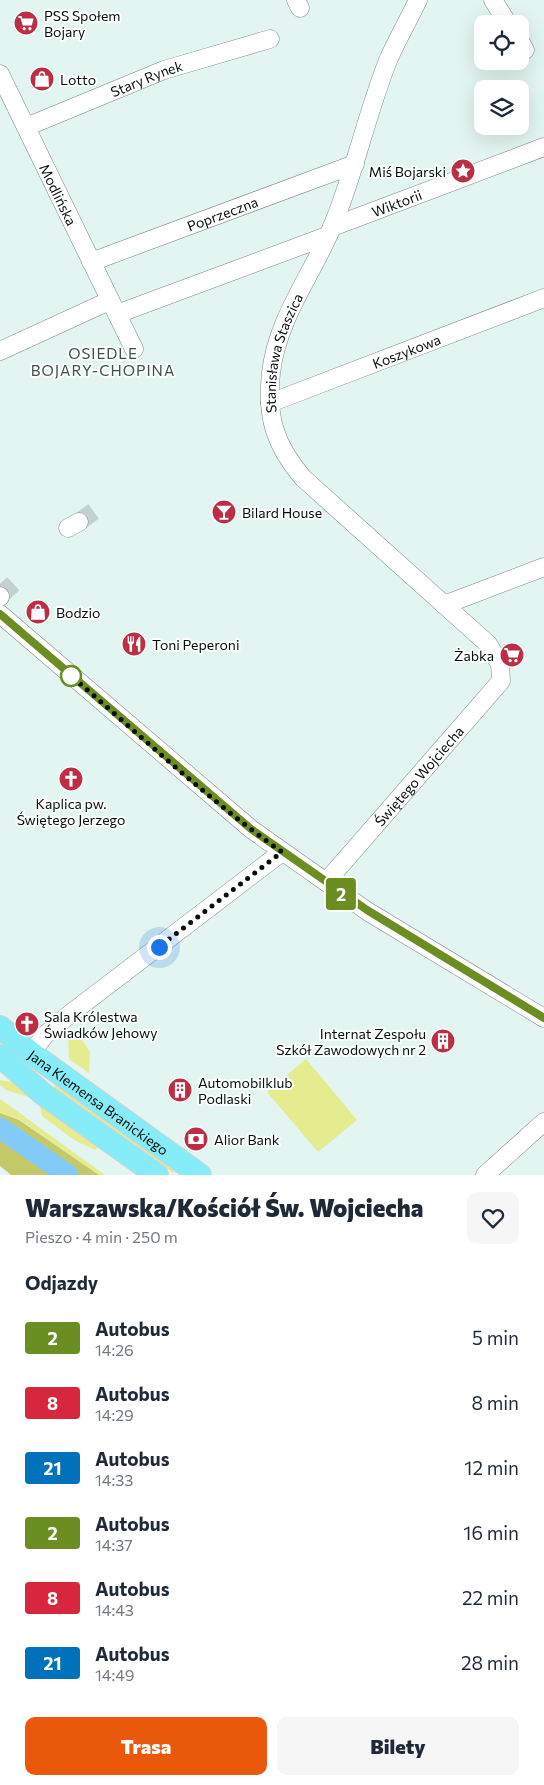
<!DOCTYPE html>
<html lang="pl">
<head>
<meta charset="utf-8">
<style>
  :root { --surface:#fff; --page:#f6f6f7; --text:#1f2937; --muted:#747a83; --accent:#ea580c }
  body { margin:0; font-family:Commissioner,sans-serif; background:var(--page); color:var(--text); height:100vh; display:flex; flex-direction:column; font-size:19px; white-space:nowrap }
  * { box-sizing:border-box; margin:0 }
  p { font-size:16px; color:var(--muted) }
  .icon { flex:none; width:28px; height:28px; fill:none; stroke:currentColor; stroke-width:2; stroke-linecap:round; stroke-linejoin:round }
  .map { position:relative; height:1175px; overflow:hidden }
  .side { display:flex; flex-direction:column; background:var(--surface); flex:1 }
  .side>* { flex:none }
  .badge { padding:0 10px; border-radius:4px; font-size:18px; line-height:32px }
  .buttons { position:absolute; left:474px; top:15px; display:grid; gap:10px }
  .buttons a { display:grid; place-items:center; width:55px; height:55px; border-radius:10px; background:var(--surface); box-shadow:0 5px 20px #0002; font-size:25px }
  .you { position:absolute; width:25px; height:25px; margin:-12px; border:4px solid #fff; border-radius:50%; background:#1a73e8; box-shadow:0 0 0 8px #1a73e833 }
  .map>.badge { position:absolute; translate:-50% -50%; box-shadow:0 0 0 2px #fff }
  h2 { padding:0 25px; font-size:19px; line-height:45px }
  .round { display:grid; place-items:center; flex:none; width:52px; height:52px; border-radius:10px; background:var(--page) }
  .summary { display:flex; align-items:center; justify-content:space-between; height:85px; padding:0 25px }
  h1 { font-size:24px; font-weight:800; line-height:38px }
  .cta { display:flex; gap:10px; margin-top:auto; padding:10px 25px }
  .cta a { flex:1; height:58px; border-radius:10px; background:var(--accent); color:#fff; font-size:20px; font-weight:800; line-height:58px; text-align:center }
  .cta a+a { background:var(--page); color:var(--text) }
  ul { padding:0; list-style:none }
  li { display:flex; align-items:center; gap:15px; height:65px; padding:0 25px }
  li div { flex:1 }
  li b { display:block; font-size:19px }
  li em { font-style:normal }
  li .badge { min-width:55px; font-weight:700; text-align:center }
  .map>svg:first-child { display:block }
</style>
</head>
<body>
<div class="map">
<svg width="544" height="1175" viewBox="0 0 544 1175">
  <rect width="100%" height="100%" fill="#e3f5f0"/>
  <!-- green -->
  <g fill="#e5eb8f">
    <polygon points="75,1030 90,1052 89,1073 69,1059 68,1037"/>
    <polygon points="306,1059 357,1120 318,1152 267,1092"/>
    <polygon points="0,1080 16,1083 32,1098 6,1090 0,1085"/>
    <polygon points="57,1082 177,1168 173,1173 95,1116 52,1090"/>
    <polygon points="0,1099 105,1175 99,1175 20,1120 0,1113"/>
    <polygon points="42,1104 78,1128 98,1147 95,1150 74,1140 42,1116 40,1106"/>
  </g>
  <!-- forest -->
  <polygon fill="#c3c968" points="0,1113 19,1120 99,1175 11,1175 0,1166"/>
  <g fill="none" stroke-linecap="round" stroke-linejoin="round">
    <!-- river -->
    <polyline stroke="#82caf8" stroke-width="21" points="0,1128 68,1175"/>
    <!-- minor-tunnel -->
    <g stroke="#c2d2ce" stroke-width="18" stroke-dasharray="18 9" stroke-linecap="butt">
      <polyline points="79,522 100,507"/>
      <polyline points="0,596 15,582"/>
    </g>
    <defs>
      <g id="minor">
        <polyline points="296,0 300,8"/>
        <polyline points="493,0 508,24"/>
        <polyline points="520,41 525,50"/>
        <path id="s1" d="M0 74 134 349"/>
        <path id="s2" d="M26 127 164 70 270 39"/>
        <path id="s3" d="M332 227 544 147"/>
        <path id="s4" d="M91 262 355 164"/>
        <polyline points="117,314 327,236"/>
        <polyline points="0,351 109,301"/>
        <path id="s5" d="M270 403 544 298"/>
        <polyline points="68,528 79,522"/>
        <polyline points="0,597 0,596"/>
        <polyline points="444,605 544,567"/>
        <polyline points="0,614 251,829 367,911 544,1018"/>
        <path id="s6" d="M326 882 501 681 500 664 488 644 303 478C275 445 266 417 271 373 277 319 312 275 332 227 355 172 367 112 389 58 398 38 409 19 418 0"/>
        <polyline points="31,1053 45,1035 70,1014 282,852"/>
        <polyline points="485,1175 544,1122"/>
      </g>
      <g id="major">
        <path id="s7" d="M0 1027 31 1053 200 1175"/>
        <polyline points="0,1056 43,1094 157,1175"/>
      </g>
    </defs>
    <!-- minor casing -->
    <use href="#minor" stroke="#798984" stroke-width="19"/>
    <!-- major casing -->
    <use href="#major" stroke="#d2d3d3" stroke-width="24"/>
    <!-- minor -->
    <use href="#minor" stroke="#fff" stroke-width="18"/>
    <!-- major -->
    <use href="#major" stroke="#86ecf7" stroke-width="22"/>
  </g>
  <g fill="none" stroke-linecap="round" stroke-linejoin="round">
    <defs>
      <polyline id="line" points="0,614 251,829 367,910 544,1018"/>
    </defs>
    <!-- line casing -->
    <use href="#line" stroke="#fff" stroke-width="11"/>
    <!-- line -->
    <use href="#line" stroke="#6b8e23" stroke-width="8"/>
    <!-- walk -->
    <path stroke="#070d0b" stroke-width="5" stroke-dasharray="0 9" d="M71 676 69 674C139 734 207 799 282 852L159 947"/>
  </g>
  <!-- icons -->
  <defs>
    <symbol id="supermarket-disc" viewBox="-11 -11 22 22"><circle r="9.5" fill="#bd2d44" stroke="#fbfffe"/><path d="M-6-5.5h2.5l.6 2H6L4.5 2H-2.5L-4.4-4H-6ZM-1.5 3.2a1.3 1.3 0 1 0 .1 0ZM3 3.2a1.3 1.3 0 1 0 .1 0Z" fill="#fff"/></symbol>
    <symbol id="shop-disc" viewBox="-11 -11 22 22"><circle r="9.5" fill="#bd2d44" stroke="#fbfffe"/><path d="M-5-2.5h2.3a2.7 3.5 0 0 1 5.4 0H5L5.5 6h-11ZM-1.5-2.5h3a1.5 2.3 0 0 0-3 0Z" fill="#fff"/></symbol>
    <symbol id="sight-disc" viewBox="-11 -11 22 22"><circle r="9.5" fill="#bd2d44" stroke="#fbfffe"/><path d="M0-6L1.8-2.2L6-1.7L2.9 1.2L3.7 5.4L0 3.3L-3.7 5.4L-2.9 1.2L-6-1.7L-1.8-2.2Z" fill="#fff"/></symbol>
    <symbol id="bar-disc" viewBox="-11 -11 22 22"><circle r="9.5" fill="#bd2d44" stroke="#fbfffe"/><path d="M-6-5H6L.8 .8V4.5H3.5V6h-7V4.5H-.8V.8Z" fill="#fff"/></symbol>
    <symbol id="restaurant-disc" viewBox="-11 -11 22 22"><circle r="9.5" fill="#bd2d44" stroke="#fbfffe"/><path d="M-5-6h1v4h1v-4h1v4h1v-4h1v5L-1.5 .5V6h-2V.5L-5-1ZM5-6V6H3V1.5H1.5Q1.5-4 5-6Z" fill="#fff"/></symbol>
    <symbol id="church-disc" viewBox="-11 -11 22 22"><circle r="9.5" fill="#bd2d44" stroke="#fbfffe"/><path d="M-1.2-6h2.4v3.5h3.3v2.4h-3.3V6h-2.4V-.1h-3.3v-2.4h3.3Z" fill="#fff"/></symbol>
    <symbol id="building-disc" viewBox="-11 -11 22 22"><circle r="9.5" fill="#bd2d44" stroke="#fbfffe"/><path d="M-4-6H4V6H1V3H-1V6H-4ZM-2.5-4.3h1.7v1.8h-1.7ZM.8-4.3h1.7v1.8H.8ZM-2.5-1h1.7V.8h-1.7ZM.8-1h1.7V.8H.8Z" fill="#fff"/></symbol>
    <symbol id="bank-disc" viewBox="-11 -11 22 22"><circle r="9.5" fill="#bd2d44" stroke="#fbfffe"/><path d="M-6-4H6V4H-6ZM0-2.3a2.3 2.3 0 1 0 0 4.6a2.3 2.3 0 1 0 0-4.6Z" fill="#fff"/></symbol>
  </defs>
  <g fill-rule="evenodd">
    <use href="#supermarket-disc" x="12" y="9" width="28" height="28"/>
    <use href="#shop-disc" x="28" y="65" width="28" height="28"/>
    <use href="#sight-disc" x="449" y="157" width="28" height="28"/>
    <use href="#bar-disc" x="210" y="498" width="28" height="28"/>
    <use href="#shop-disc" x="24" y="598" width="28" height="28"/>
    <use href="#restaurant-disc" x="120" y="630" width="28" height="28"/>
    <use href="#supermarket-disc" x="498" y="641" width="28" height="28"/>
    <use href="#church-disc" x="57" y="765" width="28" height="28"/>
    <use href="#church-disc" x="13" y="1010" width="28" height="28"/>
    <use href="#building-disc" x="429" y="1027" width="28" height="28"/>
    <use href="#building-disc" x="166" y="1076" width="28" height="28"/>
    <use href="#bank-disc" x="182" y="1125" width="28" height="28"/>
  </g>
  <!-- markers -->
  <circle fill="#fff" stroke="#6b8e23" stroke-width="2.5" cx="71" cy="676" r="10"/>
  <g text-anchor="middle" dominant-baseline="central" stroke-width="4" stroke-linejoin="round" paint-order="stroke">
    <!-- poi labels -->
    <g font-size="14" fill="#070d0b" stroke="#fbfffe" text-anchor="start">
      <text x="44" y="15">PSS Społem<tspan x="44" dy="16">Bojary</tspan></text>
      <text x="60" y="79">Lotto</text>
      <text x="446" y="171" text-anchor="end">Miś Bojarski</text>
      <text x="242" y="512">Bilard House</text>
      <text x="56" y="612">Bodzio</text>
      <text x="152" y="644">Toni Peperoni</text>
      <text x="494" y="655" text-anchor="end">Żabka</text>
      <text x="71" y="803" text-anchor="middle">Kaplica pw.<tspan x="71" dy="16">Świętego Jerzego</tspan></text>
      <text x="44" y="1016">Sala Królestwa<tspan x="44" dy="16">Świadków Jehowy</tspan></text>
      <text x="426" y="1033" text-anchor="end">Internat Zespołu<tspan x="426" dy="16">Szkół Zawodowych nr 2</tspan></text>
      <text x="198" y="1082">Automobilklub<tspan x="198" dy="16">Podlaski</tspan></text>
      <text x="214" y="1139">Alior Bank</text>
    </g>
    <!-- street labels -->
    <g font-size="14" fill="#070d0b" stroke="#fbfffe">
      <text stroke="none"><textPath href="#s2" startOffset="130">Stary Rynek</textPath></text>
      <text stroke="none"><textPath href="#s1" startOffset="134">Modlińska</textPath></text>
      <text stroke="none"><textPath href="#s3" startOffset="69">Wiktorii</textPath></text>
      <text stroke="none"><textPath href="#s4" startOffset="140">Poprzeczna</textPath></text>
      <text stroke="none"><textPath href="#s5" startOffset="146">Koszykowa</textPath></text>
      <text stroke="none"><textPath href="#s6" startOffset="691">Stanisława Staszica</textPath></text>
      <text stroke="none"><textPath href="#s6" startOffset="141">Świętego Wojciecha</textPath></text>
      <text stroke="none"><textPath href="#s7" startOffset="124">Jana Klemensa Branickiego</textPath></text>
    </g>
    <!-- neighbourhood labels -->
    <g font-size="15" letter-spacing="1" fill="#42514c" stroke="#fbfffe">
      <text x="103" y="353">OSIEDLE<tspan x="103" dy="17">BOJARY-CHOPINA</tspan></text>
    </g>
  </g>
</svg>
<div class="buttons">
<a><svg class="icon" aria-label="locate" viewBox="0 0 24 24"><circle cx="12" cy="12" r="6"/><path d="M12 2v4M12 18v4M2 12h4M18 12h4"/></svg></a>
<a><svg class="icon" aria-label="layers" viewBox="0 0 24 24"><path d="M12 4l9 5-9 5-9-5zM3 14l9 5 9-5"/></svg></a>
</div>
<div class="you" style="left:159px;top:947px"></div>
<b class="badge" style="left:341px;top:894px;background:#6b8e23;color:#fff">2</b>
</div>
<section class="side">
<div class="summary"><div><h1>Warszawska/Kościół Św. Wojciecha</h1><p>Pieszo · 4 min · 250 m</p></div><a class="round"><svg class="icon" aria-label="heart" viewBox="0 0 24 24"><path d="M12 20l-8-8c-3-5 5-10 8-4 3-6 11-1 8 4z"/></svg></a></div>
<h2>Odjazdy</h2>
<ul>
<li><span class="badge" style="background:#6b8e23;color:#fff">2</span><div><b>Autobus</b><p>14:26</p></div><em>5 min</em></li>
<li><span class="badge" style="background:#d7263d;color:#fff">8</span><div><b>Autobus</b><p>14:29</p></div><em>8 min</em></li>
<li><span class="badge" style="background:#0072bc;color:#fff">21</span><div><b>Autobus</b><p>14:33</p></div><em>12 min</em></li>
<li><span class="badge" style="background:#6b8e23;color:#fff">2</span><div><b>Autobus</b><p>14:37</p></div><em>16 min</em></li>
<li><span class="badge" style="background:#d7263d;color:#fff">8</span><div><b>Autobus</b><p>14:43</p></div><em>22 min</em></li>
<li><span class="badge" style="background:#0072bc;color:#fff">21</span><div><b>Autobus</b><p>14:49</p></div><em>28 min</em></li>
</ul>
<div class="cta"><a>Trasa</a><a>Bilety</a></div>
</section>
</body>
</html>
